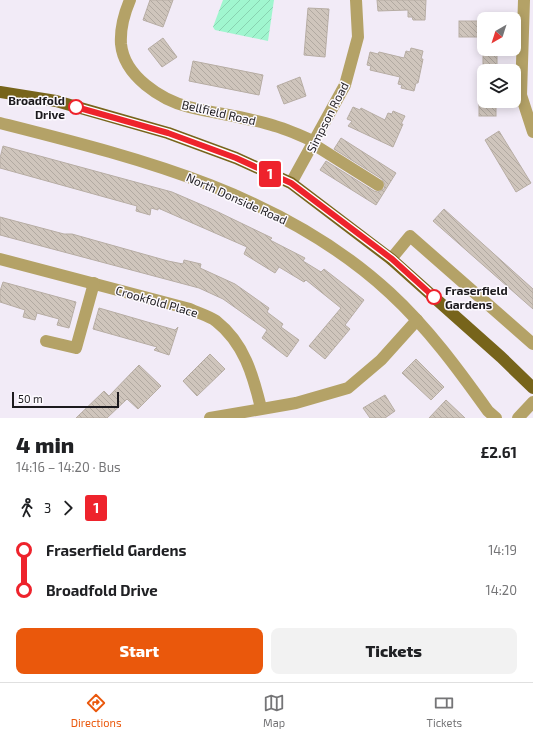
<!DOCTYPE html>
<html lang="en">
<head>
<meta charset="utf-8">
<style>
  :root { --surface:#fff; --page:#f2f2f2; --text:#202124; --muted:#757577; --line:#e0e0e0; --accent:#ea580c }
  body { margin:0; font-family:"Exo 2",sans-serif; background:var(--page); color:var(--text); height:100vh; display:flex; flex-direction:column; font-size:15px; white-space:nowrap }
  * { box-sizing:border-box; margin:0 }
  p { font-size:13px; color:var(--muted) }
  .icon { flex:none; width:22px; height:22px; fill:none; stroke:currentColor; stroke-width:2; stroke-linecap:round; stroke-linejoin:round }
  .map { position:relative; height:418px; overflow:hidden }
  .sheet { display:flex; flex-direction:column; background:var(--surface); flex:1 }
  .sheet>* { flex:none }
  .badge { padding:0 8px; border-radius:3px; font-size:14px; line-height:26px }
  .needle { width:26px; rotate:219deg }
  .tools { position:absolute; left:477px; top:12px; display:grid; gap:8px }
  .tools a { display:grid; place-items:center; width:44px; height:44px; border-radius:8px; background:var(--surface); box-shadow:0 2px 10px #0003; font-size:20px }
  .scale { position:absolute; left:12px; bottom:10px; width:107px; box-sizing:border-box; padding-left:4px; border:2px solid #1c1a1e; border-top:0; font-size:11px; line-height:14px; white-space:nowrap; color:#1c1a1e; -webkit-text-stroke:3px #fdfaff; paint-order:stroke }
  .map>.badge { position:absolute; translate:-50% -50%; box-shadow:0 0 0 2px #fff }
  .legs { display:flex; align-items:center; gap:6px; height:44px; padding:0 16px; font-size:13px }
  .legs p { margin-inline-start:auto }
  .overview { display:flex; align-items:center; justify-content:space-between; height:68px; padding:0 16px }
  h1 { font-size:22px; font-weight:800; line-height:30px }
  .primary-button { display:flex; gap:8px; margin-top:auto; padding:8px 16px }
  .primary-button a { flex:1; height:46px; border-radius:8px; background:var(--accent); color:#fff; font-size:16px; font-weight:800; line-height:46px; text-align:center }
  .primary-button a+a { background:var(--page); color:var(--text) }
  ul { padding:0 16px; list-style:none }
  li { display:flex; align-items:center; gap:14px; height:40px; font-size:15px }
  li i { display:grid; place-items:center; width:6px; height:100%; margin:0 5px; background:currentColor }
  li i::after { content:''; width:10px; height:10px; margin:-5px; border:3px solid; border-radius:50%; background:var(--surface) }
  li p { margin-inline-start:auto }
  li:first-child i { background:linear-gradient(#0000 50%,currentColor 0) }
  li:last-child i { background:linear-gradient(currentColor 50%,#0000 0) }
  .tabs { display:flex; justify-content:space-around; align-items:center; height:56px; border-top:1px solid var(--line); background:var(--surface); font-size:11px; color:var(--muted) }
  .tabs a { display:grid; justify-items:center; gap:2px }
  .tabs .current { color:var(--accent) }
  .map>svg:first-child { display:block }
</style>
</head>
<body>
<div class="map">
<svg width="533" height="418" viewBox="0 0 533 418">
  <defs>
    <pattern id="garden-furrows" width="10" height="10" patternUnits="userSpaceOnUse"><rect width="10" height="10" fill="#a0f6cf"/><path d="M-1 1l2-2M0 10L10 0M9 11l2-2" fill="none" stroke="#89d2b1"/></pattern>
    <pattern id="building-back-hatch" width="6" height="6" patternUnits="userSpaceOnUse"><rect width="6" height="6" fill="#cfc5bc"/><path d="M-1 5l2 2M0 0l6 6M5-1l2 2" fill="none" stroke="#b1a9a1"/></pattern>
  </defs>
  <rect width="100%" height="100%" fill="#f2ebf7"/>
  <!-- garden -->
  <polygon fill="url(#garden-furrows)" points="223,0 274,0 268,41 215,30 213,27"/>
  <!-- building -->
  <g fill="url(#building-back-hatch)" stroke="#b7ada4">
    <polygon points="150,0 173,0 163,27 143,20"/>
    <polygon points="377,0 426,0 425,20 413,20 412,17 408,17 408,10 378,11"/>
    <polygon points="308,8 329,9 325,57 304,55"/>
    <rect x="459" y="21" width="25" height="16"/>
    <polygon points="163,38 177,57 162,67 148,49"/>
    <polygon points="411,48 423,51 421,59 423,59 418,83 416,83 414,91 401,88 402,85 398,84 400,77 370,70 371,66 367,65 370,52 378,54 379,52 404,58 406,51 410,52"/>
    <rect x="483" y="49" width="14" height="22"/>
    <polygon points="193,61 263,75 259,95 189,81"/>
    <polygon points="300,77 306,96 284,104 277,86"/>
    <rect x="479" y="101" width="17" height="15"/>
    <polygon points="353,107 360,110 361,108 385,120 388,113 392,114 393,111 405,116 401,124 403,124 393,147 348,126 352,121 347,119"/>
    <polygon points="499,131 531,183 516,192 485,140"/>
    <polygon points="341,138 396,173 376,205 320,170 326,161 374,191 378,192 384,189 385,185 382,179 334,149"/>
    <polygon points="3,146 172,192 216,211 272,238 270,240 305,258 303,261 321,272 324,269 364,300 345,325 350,329 325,359 309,346 341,308 306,280 304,282 279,267 275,273 244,254 247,247 158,208 158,210 151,208 150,215 136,211 137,206 0,168 0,158"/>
    <polygon points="444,209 533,289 533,309 433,221"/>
    <polygon points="0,217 64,234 72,234 168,261 183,264 184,260 201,264 200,268 235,284 269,308 267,312 283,324 281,327 299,340 287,357 262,338 267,330 223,299 199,288 0,235"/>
    <polygon points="3,282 76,302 69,328 57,325 59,319 37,313 35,320 23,317 25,310 0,302 0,291"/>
    <polygon points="99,308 175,330 178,327 169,355 154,350 157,347 93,329"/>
    <polygon points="210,354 225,369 197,396 183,381"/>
    <polygon points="416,359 444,387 431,400 402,373"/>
    <polygon points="139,365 161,386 138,409 127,399 107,418 76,418 104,391 109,396"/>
    <polygon points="385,395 395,411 385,418 370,418 363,408"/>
    <polygon points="446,400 465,418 429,418"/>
  </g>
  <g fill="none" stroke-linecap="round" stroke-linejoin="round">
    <!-- minor -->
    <g stroke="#b4a267" stroke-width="12">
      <path d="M130 0C124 14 120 29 121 44 124 76 161 100 189 107 218 114 247 117 275 126 289 130 302 136 315 142"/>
      <polyline points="524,0 521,95 533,132"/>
      <path d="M0 123C138 158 282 193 390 293 428 328 458 369 488 411L496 418"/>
      <polyline points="313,144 378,185"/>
      <polyline points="291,183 345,85 358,37 356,0"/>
      <path d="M0 259 190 309C198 313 209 316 216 321 244 343 253 375 261 408"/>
      <polyline points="391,259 410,236 533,344"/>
      <polyline points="46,341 76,348 94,283"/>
      <polyline points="210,418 296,403 348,388 381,360 417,320"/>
      <polyline points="518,418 533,402"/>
    </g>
    <!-- major -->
    <polyline stroke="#77641b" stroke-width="12" points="0,92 56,101 168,133 236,158 291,183 391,259 501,357 533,388"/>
  </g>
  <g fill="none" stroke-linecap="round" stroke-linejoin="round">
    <defs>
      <polyline id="line-1" points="76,107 168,133 236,158 291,183 392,259 434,297"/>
    </defs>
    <!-- line-1 casing -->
    <use href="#line-1" stroke="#fff" stroke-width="9"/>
    <!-- line-1 -->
    <use href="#line-1" stroke="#ee232c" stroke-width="6"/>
  </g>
  <!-- markers -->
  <g fill="#fff" stroke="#ee232c" stroke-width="2">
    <circle cx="76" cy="107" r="7"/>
    <circle cx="434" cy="297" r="7"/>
  </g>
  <g text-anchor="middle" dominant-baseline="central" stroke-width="3" stroke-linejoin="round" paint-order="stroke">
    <!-- stop labels -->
    <g font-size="12" font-weight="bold" fill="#1c1a1e" stroke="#fdfaff" text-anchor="end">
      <text x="65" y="100">Broadfold<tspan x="65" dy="14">Drive</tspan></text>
      <text x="445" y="290" text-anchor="start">Fraserfield<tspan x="445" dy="14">Gardens</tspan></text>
    </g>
    <!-- street labels -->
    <g font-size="12" fill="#1c1a1e" stroke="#fdfaff">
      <text transform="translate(219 112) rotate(13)">Bellfield Road</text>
      <text transform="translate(327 117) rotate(-63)">Simpson Road</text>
      <text transform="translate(237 198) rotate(24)">North Donside Road</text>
      <text transform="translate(157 301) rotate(16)">Crookfold Place</text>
    </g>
  </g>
</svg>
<div class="tools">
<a><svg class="needle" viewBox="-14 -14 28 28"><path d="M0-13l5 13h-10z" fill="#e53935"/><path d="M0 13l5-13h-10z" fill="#757577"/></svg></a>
<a><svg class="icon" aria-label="layers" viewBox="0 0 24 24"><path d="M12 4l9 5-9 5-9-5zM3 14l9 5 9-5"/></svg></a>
</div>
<div class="scale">50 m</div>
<b class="badge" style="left:270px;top:174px;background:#ee232c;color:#fff">1</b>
</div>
<section class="sheet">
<div class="overview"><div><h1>4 min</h1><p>14:16 – 14:20 · Bus</p></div><b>£2.61</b></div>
<div class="legs"><svg class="icon" aria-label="walk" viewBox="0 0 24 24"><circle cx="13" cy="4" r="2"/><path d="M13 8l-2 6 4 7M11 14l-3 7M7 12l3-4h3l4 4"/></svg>3<svg class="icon" aria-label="forward" viewBox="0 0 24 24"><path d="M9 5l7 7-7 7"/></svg><b class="badge" style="background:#ee232c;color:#fff">1</b></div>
<ul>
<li><i style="color:#ee232c"></i><b>Fraserfield Gardens</b><p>14:19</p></li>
<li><i style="color:#ee232c"></i><b>Broadfold Drive</b><p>14:20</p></li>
</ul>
<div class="primary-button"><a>Start</a><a>Tickets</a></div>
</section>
<nav class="tabs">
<a class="current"><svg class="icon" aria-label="directions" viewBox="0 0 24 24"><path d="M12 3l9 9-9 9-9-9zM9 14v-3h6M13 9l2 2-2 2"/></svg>Directions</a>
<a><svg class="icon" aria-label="map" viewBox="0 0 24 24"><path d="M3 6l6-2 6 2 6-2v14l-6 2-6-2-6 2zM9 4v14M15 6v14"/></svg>Map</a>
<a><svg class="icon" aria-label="tickets" viewBox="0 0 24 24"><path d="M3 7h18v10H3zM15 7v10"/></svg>Tickets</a>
</nav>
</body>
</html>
